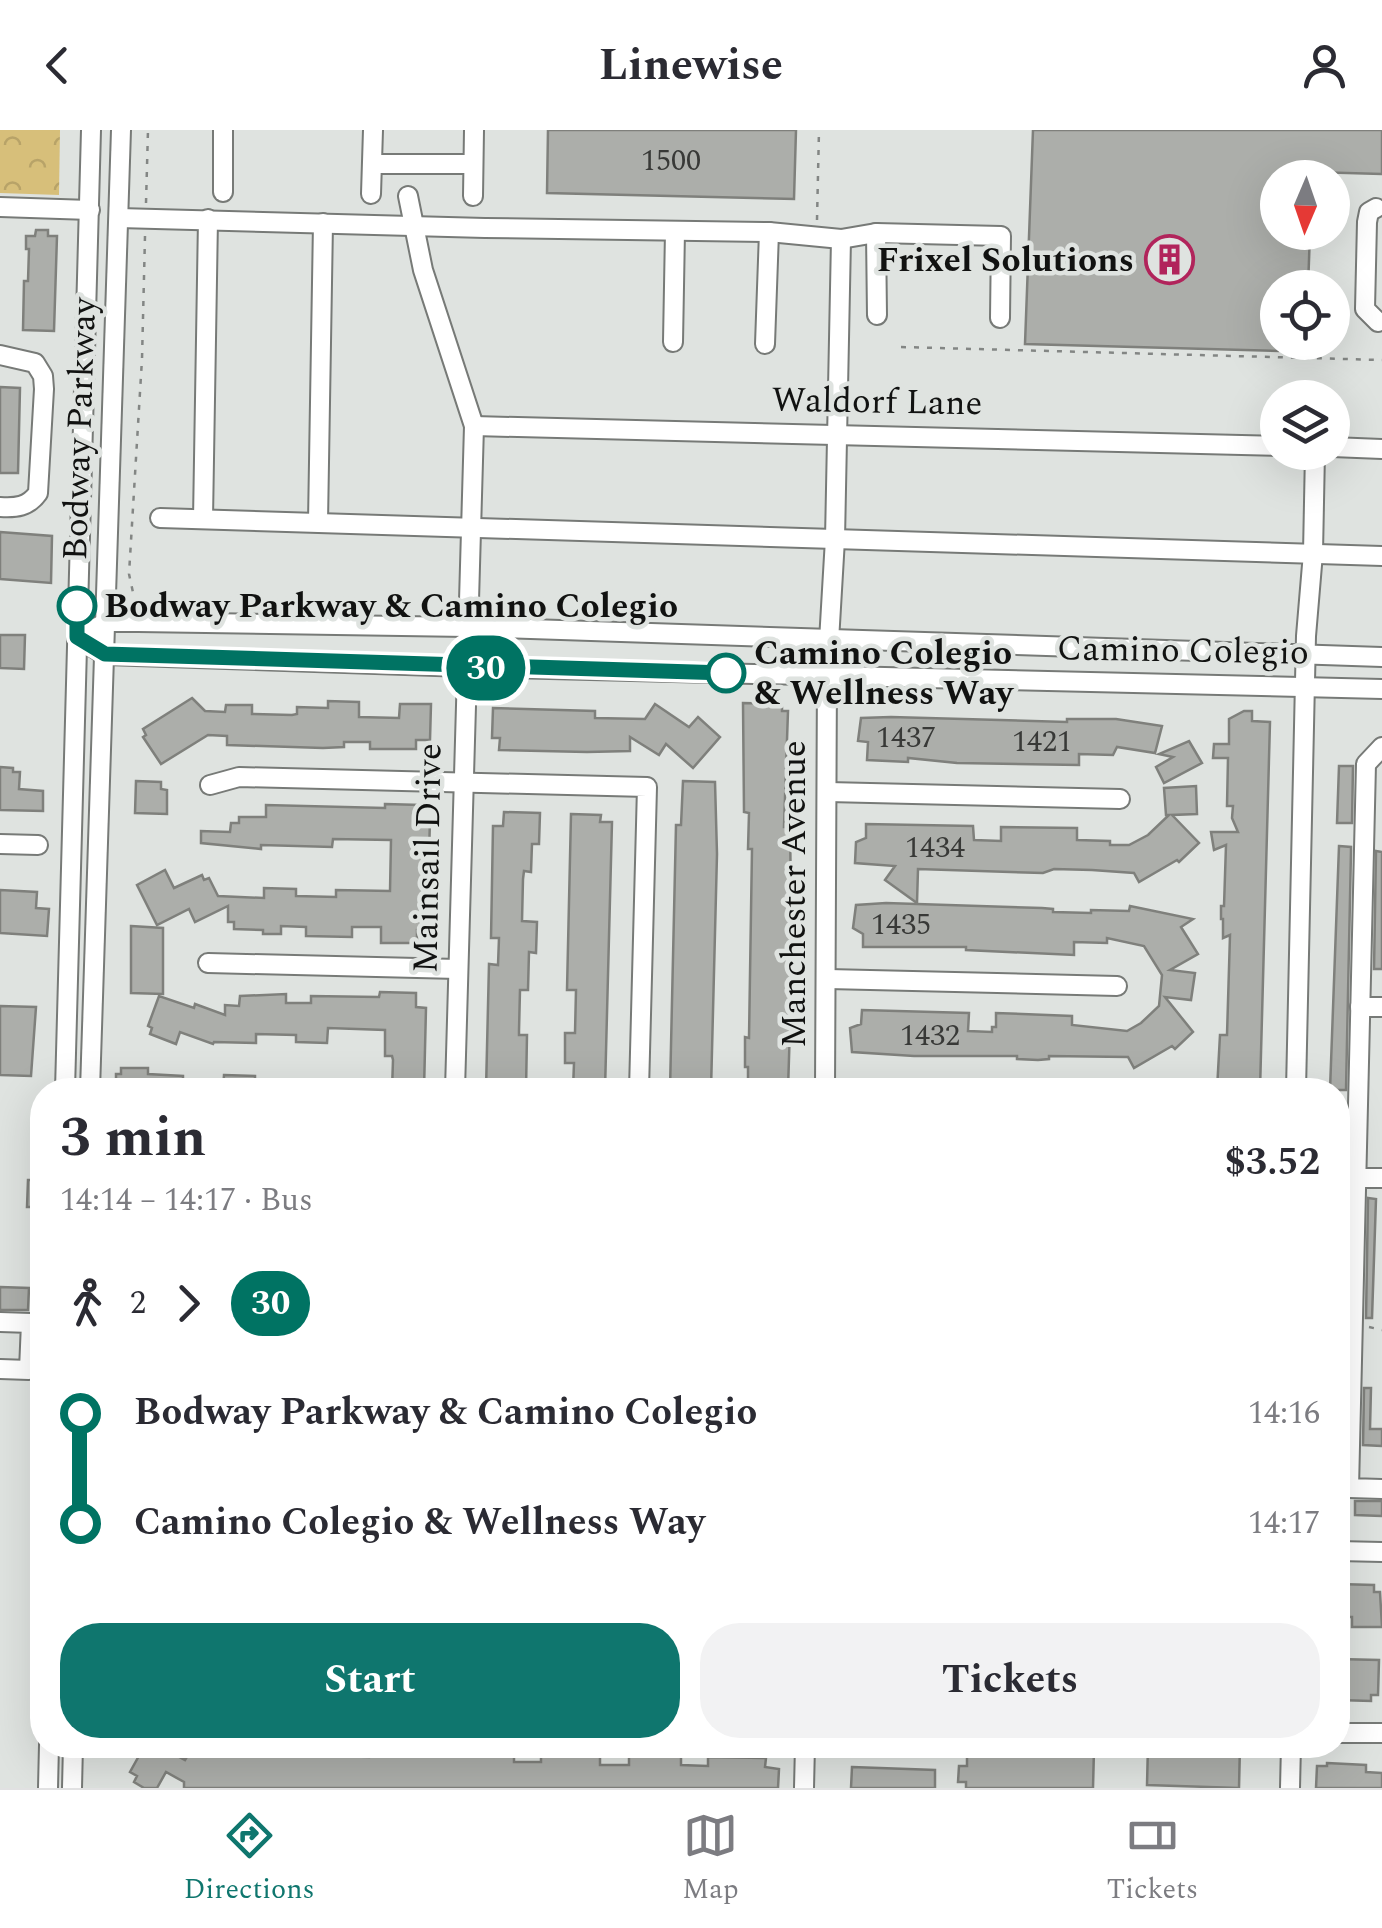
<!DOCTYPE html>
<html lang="en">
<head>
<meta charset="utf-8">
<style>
  :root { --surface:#fff; --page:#f2f2f3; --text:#2b2b33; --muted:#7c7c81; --line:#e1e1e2; --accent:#0f766e }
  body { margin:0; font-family:Spectral,serif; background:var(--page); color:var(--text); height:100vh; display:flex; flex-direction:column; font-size:38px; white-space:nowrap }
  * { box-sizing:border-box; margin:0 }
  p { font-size:32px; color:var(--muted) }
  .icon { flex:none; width:55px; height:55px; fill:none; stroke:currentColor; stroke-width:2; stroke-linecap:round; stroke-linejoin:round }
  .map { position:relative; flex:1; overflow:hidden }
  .details { position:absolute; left:30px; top:948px; width:1320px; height:680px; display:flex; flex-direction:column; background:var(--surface); border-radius:40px; box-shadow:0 10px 40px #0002 }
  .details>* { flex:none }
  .badge { padding:0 20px; border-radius:32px; font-size:35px; line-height:65px }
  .needle { width:65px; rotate:182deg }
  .buttons { position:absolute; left:1260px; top:30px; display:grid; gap:20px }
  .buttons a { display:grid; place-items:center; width:90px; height:90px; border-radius:50%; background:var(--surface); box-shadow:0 10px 40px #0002; font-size:50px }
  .map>.badge { position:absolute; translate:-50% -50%; box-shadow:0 0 0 5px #fff }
  .legs { display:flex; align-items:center; gap:15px; height:110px; padding:0 30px; font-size:32px }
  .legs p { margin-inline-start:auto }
  .headline { display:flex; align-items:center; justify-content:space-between; height:170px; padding:0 30px }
  h1 { font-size:55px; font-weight:700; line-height:75px }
  .button { display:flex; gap:20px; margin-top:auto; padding:20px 30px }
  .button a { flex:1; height:115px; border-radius:40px; background:var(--accent); color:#fff; font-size:40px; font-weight:700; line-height:115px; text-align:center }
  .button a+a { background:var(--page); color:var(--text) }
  ul { padding:0 30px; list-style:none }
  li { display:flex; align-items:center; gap:35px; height:110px; font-size:38px }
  li i { display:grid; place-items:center; width:15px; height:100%; margin:0 12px; background:currentColor }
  li i::after { content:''; width:25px; height:25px; margin:-12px; border:8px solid; border-radius:50%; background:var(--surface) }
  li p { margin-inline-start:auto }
  li:first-child i { background:linear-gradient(#0000 50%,currentColor 0) }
  li:last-child i { background:linear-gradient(currentColor 50%,#0000 0) }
  header { display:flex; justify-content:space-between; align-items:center; height:130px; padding:0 30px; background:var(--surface); font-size:45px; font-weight:700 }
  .tabs { display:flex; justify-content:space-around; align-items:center; height:140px; border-top:2px solid var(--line); background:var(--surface); font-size:28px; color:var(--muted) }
  .tabs a { display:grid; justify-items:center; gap:5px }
  .tabs .active { color:var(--accent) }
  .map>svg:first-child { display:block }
</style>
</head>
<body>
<header><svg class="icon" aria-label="back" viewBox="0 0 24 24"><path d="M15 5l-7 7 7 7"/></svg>Linewise<svg class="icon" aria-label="person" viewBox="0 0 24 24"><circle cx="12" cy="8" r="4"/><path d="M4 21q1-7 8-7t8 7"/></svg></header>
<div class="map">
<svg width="1382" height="1658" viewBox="0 0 1382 1658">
  <defs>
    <pattern id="park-crowns" width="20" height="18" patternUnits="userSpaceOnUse" patternTransform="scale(2.5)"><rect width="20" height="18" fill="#d7bf7a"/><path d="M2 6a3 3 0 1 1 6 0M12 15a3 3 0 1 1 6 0" fill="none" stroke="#b8a368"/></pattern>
  </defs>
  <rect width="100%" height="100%" fill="#dfe3e0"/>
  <!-- park -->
  <polygon fill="url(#park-crowns)" points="0,0 60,0 59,65 0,63"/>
  <!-- building -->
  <g fill="#acaeaa" stroke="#7f807c" stroke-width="2.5">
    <polygon points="548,0 796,0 794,69 547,63"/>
    <polygon points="1033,0 1382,0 1382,44 1312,42 1312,48 1278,48 1278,102 1310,102 1308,158 1278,158 1278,221 1025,214"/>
    <polygon points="36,100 48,100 48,106 57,106 54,201 23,200 24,151 28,151 29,119 26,119 26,106 35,106"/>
    <polygon points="0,257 20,258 18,343 0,343"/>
    <polygon points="0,402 52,406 51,453 0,449"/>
    <polygon points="0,505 25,505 24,539 0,538"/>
    <polygon points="192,568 205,581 225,582 226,575 252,575 252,584 292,585 297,584 297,577 328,578 328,571 359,572 359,587 399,588 400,574 431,574 430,610 416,610 416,619 370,619 370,612 344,612 344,617 323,618 227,615 227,606 208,605 161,634 143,607 146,605 143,599"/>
    <polygon points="743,573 782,574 782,581 788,581 784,697 790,697 791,769 794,769 788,960 748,960 748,937 745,937 745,907 749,908 752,719 748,719 749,683 744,682"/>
    <polygon points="655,574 689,597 698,587 720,607 693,638 666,614 659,625 630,607 630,621 587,622 499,620 500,608 492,608 493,578 595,581 595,588 645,589"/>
    <polygon points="1244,581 1252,581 1252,591 1270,592 1260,960 1217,960 1220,905 1227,905 1230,805 1223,808 1223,789 1221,789 1221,776 1224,776 1226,715 1214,720 1211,702 1238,702 1232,688 1233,676 1227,676 1228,628 1213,628 1214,614 1229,614 1229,589"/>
    <polygon points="891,587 1067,592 1067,589 1116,589 1162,596 1155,623 1117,617 1113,625 1079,624 1079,635 957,633 908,628 908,632 867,630 868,612 858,611 861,588"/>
    <polygon points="1189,611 1202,633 1164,653 1156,637 1173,627 1159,624"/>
    <polygon points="1339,636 1353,636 1352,693 1337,693"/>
    <polygon points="0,637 13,638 13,642 20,642 19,659 43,661 43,681 0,680"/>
    <polygon points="136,651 161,652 161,659 167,660 167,684 135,683"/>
    <polygon points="683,651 715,652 717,724 711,960 670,960 676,695 681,695"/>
    <polygon points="1196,656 1197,684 1172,685 1199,713 1179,732 1177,730 1139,752 1134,743 1092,740 1054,739 1043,743 918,739 917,773 885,750 895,736 855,733 856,712 866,708 866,694 973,696 974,710 1001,711 1001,697 1077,698 1077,710 1110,711 1110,715 1129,715 1148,705 1169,685 1166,685 1164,658"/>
    <polygon points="385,674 421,675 420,689 430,689 427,800 417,800 417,813 381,813 381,797 352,797 352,807 306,806 306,797 281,796 281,804 263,804 263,800 234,799 234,792 228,792 228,776 195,792 189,779 157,795 137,755 165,740 174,758 202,745 204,750 209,748 218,766 264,768 264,758 296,759 296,766 336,767 336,760 390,761 391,710 333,709 332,717 261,715 261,719 201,713 201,701 230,702 231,693 239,693 239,687 266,687 266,675 385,678"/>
    <polygon points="504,682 540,683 539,714 532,714 531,742 524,741 523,749 522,791 537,792 536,823 529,822 528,860 520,860 519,901 519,905 527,905 526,960 486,960 489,834 498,835 499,808 491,808 493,696 503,696"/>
    <polygon points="571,684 601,685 600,692 612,692 605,960 573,960 574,933 565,933 565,903 575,903 576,860 567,860"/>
    <polygon points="1339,716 1351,717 1351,721 1346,960 1330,960"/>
    <polygon points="1376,721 1382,722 1382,839 1374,839"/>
    <polygon points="0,760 37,762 36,778 49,779 47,806 0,803"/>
    <polygon points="886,773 1042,778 1053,779 1053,782 1091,783 1091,780 1129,781 1130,776 1193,789 1181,797 1198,824 1170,840 1195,843 1191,870 1165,867 1193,902 1175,919 1172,916 1134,938 1128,927 1049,926 1049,929 1038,930 1017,929 1017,926 914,926 852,922 850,898 861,894 862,880 969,883 968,901 992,902 992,897 996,897 996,883 1072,886 1072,895 1127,901 1141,893 1159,876 1162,845 1144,816 1107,808 1107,813 1074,812 1074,825 966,820 966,817 863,817 863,804 853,798 856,775"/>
    <polygon points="131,796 163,798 163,864 131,863"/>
    <polygon points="380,862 416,863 416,877 426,878 424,960 392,960 393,930 392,926 385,926 385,900 328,898 327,913 296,912 296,905 256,904 256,913 214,912 213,914 180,902 176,914 150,904 152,898 148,896 159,866 194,878 195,874 225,885 225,875 239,876 240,866 286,864 286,873 311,873 311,866 379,867"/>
    <polygon points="0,876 36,877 31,946 0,945"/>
    <polygon points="121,938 148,938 148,944 183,946 183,960 116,960 116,944 121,944"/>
    <polygon points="224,945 255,946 255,960 223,960"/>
    <polygon points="28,1050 42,1050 42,1077 27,1077"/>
    <polygon points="1338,1068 1343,1068 1341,1187 1338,1187"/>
    <polygon points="1368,1068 1376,1069 1372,1188 1366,1188"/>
    <polygon points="0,1157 29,1158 28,1180 0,1180"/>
    <polygon points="1364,1258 1371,1258 1370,1299 1382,1299 1382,1316 1363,1315"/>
    <polygon points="1355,1371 1382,1371 1382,1386 1355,1385"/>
    <polygon points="1338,1454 1374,1455 1374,1462 1380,1462 1382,1497 1352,1497 1352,1487 1338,1487"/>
    <polygon points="1338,1529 1379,1530 1378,1565 1371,1565 1371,1571 1338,1570"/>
    <polygon points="145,1615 157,1615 185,1630 188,1625 241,1625 241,1616 337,1619 337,1626 369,1627 370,1619 514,1622 514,1632 541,1632 541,1623 600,1624 600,1635 629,1635 629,1625 681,1626 681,1635 708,1636 708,1627 766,1628 765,1637 779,1639 778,1658 184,1658 184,1652 166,1642 157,1658 144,1658 134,1652 137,1646 130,1642"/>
    <polygon points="1148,1615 1240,1615 1239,1658 1147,1655"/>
    <polygon points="967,1616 1094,1619 1093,1658 966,1658 966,1652 958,1652 959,1636 967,1636"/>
    <polygon points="1327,1633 1366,1635 1366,1642 1382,1643 1382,1658 1316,1658 1317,1636 1327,1636"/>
    <polygon points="852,1637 935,1640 935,1658 851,1658"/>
  </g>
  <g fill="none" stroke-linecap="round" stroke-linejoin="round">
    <defs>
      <g id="minor">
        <polyline points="373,34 473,34"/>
        <polyline points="223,62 223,0"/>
        <polyline points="371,64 373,0"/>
        <polyline points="408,66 423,140 474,296 455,960"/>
        <polyline points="473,66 474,0"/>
        <polyline points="0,77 90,80"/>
        <polyline points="1376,78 1369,82 1367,92 1365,179 1378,192"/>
        <polyline points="119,88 485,98 769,102 841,109 876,103 1001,106 1000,188"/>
        <polyline points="876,103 877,185"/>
        <polyline points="673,212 675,101"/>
        <polyline points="765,214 769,102"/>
        <path d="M0 225 35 233 43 246 44 259 38 363C28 377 16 378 0 377"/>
        <polyline points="474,296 1278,316"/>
        <polyline points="1332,317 1382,319"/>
        <polyline points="160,388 1382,426"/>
        <polyline points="203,389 208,89"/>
        <polyline points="318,392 323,93"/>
        <polyline points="77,507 105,525 466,537 1382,559"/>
        <polyline points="77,507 107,492 138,492 467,497 1382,527"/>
        <polyline points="1382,617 1366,634 1349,1358 1382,1359"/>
        <polyline points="210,655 239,647 647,657 639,960"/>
        <polyline points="828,662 1120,669"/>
        <polyline points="0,714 38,715"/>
        <polyline points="208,833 458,839"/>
        <polyline points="828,849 1117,856"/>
        <polyline points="1360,877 1382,877"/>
        <polyline points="65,960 91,0"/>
        <polyline points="90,960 121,0"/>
        <polyline points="825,960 827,545 835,409 841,109"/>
        <polyline points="1296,960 1306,506 1313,423 1315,322"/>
        <polyline points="1358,1048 1382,1048"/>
        <polyline points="0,1192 31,1193 29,1240 0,1239"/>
        <polyline points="1338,1421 1382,1422"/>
        <polyline points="1338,1603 1382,1603"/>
        <polyline points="48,1658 49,1615"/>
        <polyline points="72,1658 73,1615"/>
        <polyline points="804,1658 805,1615"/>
        <polyline points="1290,1658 1291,1615"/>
      </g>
    </defs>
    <!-- minor casing -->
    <use href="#minor" stroke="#777a77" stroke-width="22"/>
    <!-- path -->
    <g stroke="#838684" stroke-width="2.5" stroke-dasharray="5 8" stroke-linecap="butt">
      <polyline points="146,73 148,0"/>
      <polyline points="817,90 819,0"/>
      <polyline points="145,106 142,229 129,444 134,467 146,474"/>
      <polyline points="901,217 1382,230"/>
      <polyline points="1369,1197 1382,1200"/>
      <polyline points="825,1621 933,1623 949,1615"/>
    </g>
    <!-- minor -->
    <use href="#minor" stroke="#fff" stroke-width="18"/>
  </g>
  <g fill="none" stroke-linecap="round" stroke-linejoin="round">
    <defs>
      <polyline id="line-1" points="77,476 77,507 105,524 726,543"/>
    </defs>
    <!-- line-1 casing -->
    <use href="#line-1" stroke="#fff" stroke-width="22"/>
    <!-- line-1 -->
    <use href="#line-1" stroke="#007363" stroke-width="15"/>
  </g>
  <!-- icons -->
  <defs>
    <symbol id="building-ring" viewBox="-11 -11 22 22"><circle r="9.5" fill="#dfe3e0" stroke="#b1245b" stroke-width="1.5"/><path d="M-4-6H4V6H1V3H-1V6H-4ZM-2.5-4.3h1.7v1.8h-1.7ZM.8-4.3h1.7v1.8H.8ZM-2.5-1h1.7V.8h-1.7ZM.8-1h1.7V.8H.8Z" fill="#b1245b"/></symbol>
  </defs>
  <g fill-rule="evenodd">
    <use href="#building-ring" x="1142" y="102" width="55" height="55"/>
  </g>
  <!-- markers -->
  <g fill="#fff" stroke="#007363" stroke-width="5">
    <circle cx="77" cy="476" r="18"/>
    <circle cx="726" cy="543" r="18"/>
  </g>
  <g text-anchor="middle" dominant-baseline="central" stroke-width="9" stroke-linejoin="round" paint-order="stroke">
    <!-- number labels -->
    <g font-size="30" fill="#383937">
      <text x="671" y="31">1500</text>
      <text x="906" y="608">1437</text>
      <text x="1042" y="612">1421</text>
      <text x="935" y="718">1434</text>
      <text x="901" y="795">1435</text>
      <text x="930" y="906">1432</text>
    </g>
    <!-- poi labels -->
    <g font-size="35" font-weight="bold" fill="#111211" stroke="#dfe3e0" text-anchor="end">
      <text x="1134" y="130">Frixel Solutions</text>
    </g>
    <!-- street labels -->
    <g font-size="35" fill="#111211" stroke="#dfe3e0">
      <text transform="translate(877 272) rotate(1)">Waldorf Lane</text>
      <text transform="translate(80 299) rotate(-88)">Bodway Parkway</text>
      <text transform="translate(1183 521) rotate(1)">Camino Colegio</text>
      <text transform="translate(428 728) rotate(-89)">Mainsail Drive</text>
      <text transform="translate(794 764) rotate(-90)">Manchester Avenue</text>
    </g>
    <!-- stop labels -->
    <g font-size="35" font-weight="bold" fill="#111211" stroke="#dfe3e0" text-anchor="start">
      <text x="104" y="476">Bodway Parkway &amp; Camino Colegio</text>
      <text x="754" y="523">Camino Colegio<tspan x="754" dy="40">&amp; Wellness Way</tspan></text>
    </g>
  </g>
</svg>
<div class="buttons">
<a><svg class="needle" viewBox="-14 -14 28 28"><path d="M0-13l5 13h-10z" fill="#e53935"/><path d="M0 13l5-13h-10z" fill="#7c7c81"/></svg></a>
<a><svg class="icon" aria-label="locate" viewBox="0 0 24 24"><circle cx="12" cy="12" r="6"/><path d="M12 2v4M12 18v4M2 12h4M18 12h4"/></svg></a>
<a><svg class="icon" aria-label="layers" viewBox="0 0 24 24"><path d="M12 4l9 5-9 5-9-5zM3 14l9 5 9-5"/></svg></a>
</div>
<b class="badge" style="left:486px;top:538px;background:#007363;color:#fff">30</b>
<section class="details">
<div class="headline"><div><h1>3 min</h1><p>14:14 – 14:17 · Bus</p></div><b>$3.52</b></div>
<div class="legs"><svg class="icon" aria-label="walk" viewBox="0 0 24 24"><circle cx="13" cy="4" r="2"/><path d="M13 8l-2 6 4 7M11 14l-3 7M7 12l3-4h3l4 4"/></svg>2<svg class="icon" aria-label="forward" viewBox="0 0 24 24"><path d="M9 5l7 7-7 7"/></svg><b class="badge" style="background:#007363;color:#fff">30</b></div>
<ul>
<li><i style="color:#007363"></i><b>Bodway Parkway &amp; Camino Colegio</b><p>14:16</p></li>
<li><i style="color:#007363"></i><b>Camino Colegio &amp; Wellness Way</b><p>14:17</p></li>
</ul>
<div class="button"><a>Start</a><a>Tickets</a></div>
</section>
</div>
<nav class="tabs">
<a class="active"><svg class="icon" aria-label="directions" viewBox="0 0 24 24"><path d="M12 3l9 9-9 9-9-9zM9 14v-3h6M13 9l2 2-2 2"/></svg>Directions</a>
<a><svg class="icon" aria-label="map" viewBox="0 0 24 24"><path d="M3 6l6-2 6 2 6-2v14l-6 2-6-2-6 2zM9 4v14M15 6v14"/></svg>Map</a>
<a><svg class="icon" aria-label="tickets" viewBox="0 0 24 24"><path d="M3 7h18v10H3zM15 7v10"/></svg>Tickets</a>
</nav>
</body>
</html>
